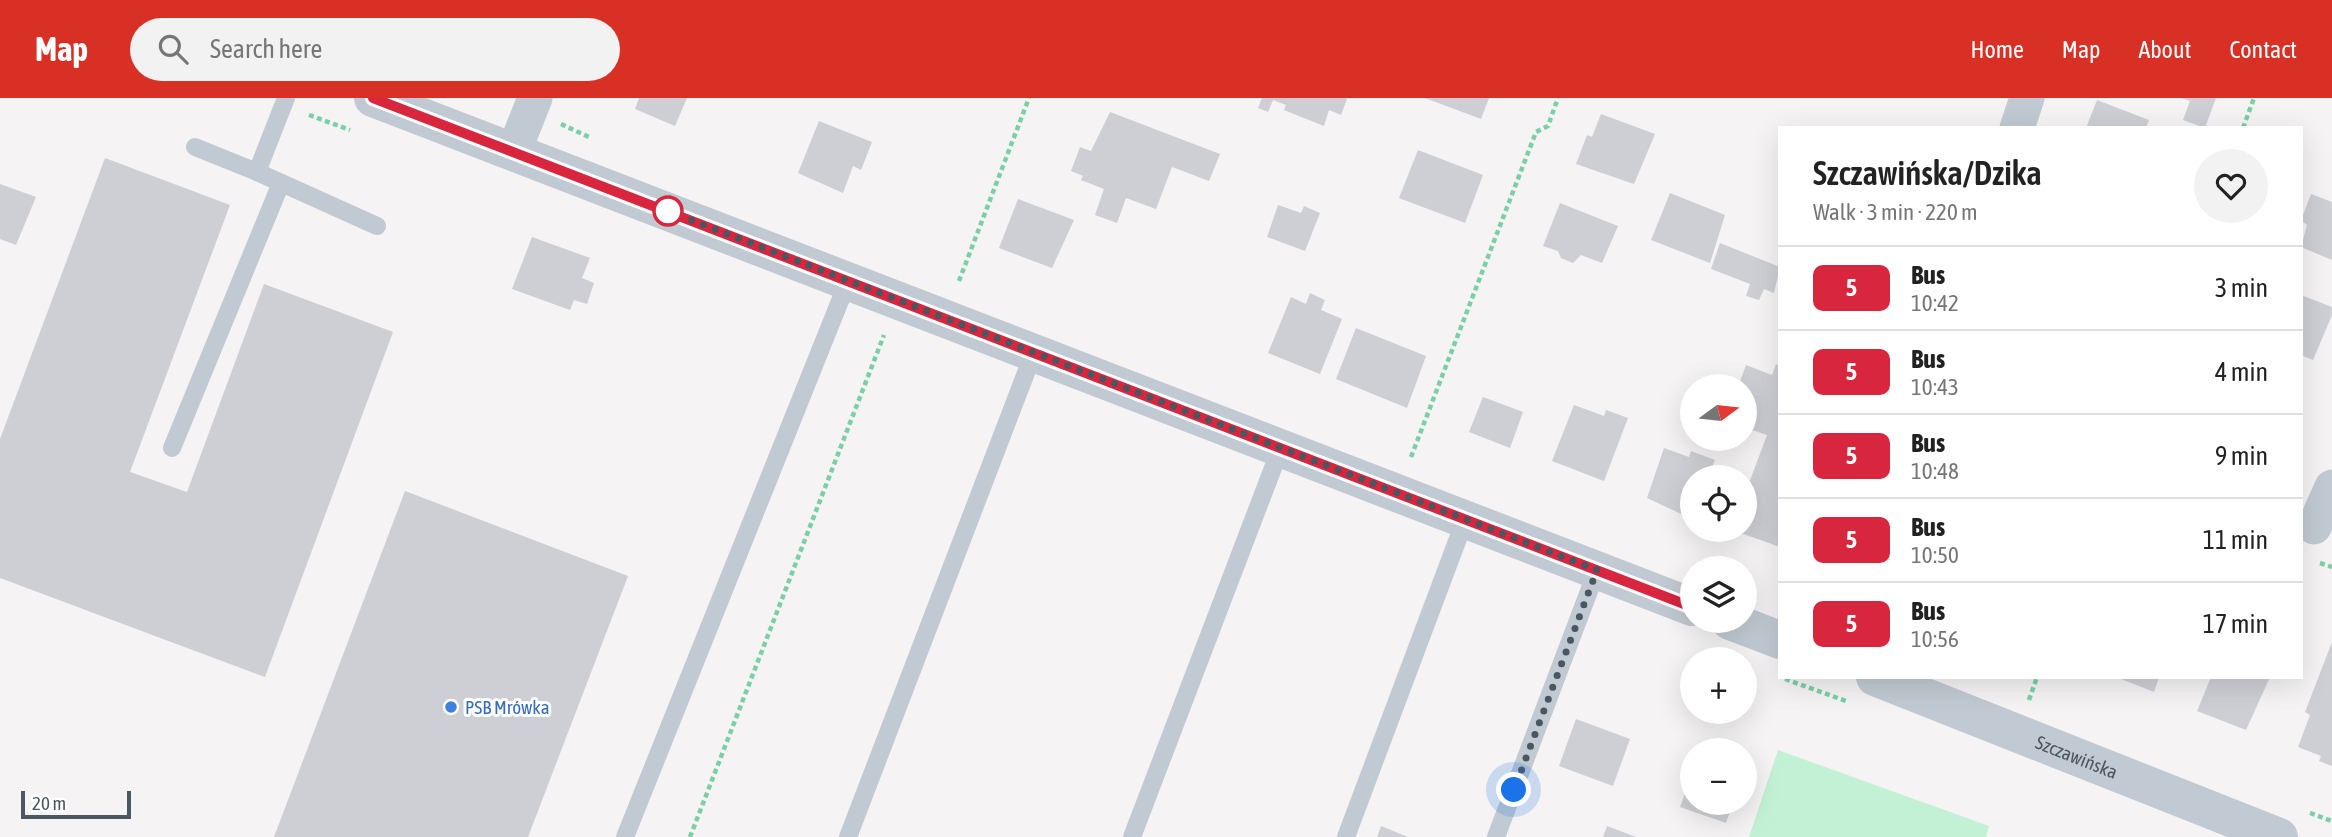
<!DOCTYPE html>
<html lang="en">
<head>
<meta charset="utf-8">
<style>
  :root { --surface:#fff; --page:#f2f2f2; --text:#222; --muted:#767676; --line:#e0e0e0; --accent:#d93025 }
  body { margin:0; font-family:"Asap Condensed",sans-serif; background:var(--page); color:var(--text); height:100vh; display:flex; flex-direction:column; font-size:26px; white-space:nowrap }
  * { box-sizing:border-box; margin:0 }
  p { font-size:23px; color:var(--muted) }
  .icon { flex:none; width:38px; height:38px; fill:none; stroke:currentColor; stroke-width:2; stroke-linecap:round; stroke-linejoin:round }
  .map { position:relative; flex:1; overflow:hidden }
  .drawer { position:absolute; left:1778px; top:28px; width:525px; height:553px; display:flex; flex-direction:column; background:var(--surface); border-radius:0px; box-shadow:0 7px 28px #0002 }
  .drawer>* { flex:none }
  .badge { padding:0 14px; border-radius:10px; font-size:24px; line-height:46px }
  .needle { width:46px; rotate:75deg }
  .fabs { position:absolute; left:1680px; top:276px; display:grid; gap:14px }
  .fabs a { display:grid; place-items:center; width:77px; height:77px; border-radius:50%; background:var(--surface); box-shadow:0 7px 28px #0002; font-size:35px }
  .scale { position:absolute; left:21px; bottom:18px; width:110px; box-sizing:border-box; padding-left:7px; border:4px solid #4a5661; border-top:0; font-size:19px; line-height:24px; white-space:nowrap; color:#4a5661; -webkit-text-stroke:5px #fff; paint-order:stroke }
  .you { position:absolute; width:35px; height:35px; margin:-18px; border:5px solid #fff; border-radius:50%; background:#1a73e8; box-shadow:0 0 0 10px #1a73e833 }
  .map>.badge { position:absolute; translate:-50% -50%; box-shadow:0 0 0 4px #fff }
  .round { display:grid; place-items:center; flex:none; width:74px; height:74px; border-radius:37px; background:var(--page) }
  .headline { display:flex; align-items:center; justify-content:space-between; height:119px; padding:0 35px }
  h1 { font-size:33px; font-weight:600; line-height:52px }
  ul { padding:0; list-style:none }
  li { display:flex; align-items:center; gap:21px; height:84px; padding:0 35px; border-top:2px solid var(--line) }
  li div { flex:1 }
  li b { display:block; font-size:26px }
  li em { font-style:normal }
  li .badge { min-width:77px; font-weight:700; text-align:center }
  header { display:flex; align-items:center; gap:42px; box-sizing:border-box; height:98px; padding:0 35px; background:var(--accent); color:#fff }
  header strong { font-size:33px }
  nav { display:flex; gap:38px; margin-inline-start:auto; font-size:24px }
  .search { width:490px; height:63px; background:var(--page); display:flex; align-items:center; gap:18px; box-sizing:border-box; padding:0 24px; border-radius:38px; color:var(--muted); font-size:26px }
  .map>svg:first-child { display:block }
</style>
</head>
<body>
<header>
<strong>Map</strong>
<div class="search"><svg class="icon" aria-label="search" viewBox="0 0 24 24"><circle cx="10" cy="10" r="6"/><path d="M15 15l6 6"/></svg>Search here</div>
<nav><a>Home</a><a>Map</a><a>About</a><a>Contact</a></nav>
</header>
<div class="map">
<svg width="2332" height="739" viewBox="0 0 2332 739">
  <rect width="100%" height="100%" fill="#f5f3f3"/>
  <!-- green -->
  <polygon fill="#c3f1d5" points="1778,652 1989,728 1986,739 1749,739"/>
  <!-- building -->
  <g fill="#cdcfd5">
    <polygon points="639,0 687,0 675,28 635,11"/>
    <polygon points="1262,0 1345,0 1347,1 1341,17 1329,12 1324,28 1284,12 1286,7 1273,2 1268,14 1258,10"/>
    <polygon points="1425,0 1489,0 1481,21"/>
    <polygon points="2182,0 2216,0 2205,30 2183,22 2190,3"/>
    <polygon points="2097,2 2149,22 2146,30 2086,30"/>
    <polygon points="1110,14 1220,56 1209,83 1172,69 1156,111 1126,100 1117,125 1095,117 1104,91 1081,82 1083,78 1071,73 1080,49 1091,53"/>
    <polygon points="1601,16 1655,36 1634,86 1576,66 1587,37 1592,39"/>
    <polygon points="819,23 872,44 861,72 853,68 843,95 798,75"/>
    <polygon points="1418,52 1483,77 1465,125 1399,100"/>
    <polygon points="105,60 230,107 130,374 187,394 264,186 393,234 265,579 0,480 0,341"/>
    <polygon points="0,86 36,99 16,147 0,141"/>
    <polygon points="1670,95 1725,117 1710,165 1651,142"/>
    <polygon points="2311,96 2332,104 2332,162 2301,149 2307,127 2301,122"/>
    <polygon points="1018,101 1074,122 1052,170 999,150"/>
    <polygon points="1560,105 1618,128 1602,165 1581,157 1573,165 1561,160 1558,153 1543,148"/>
    <polygon points="1278,107 1301,115 1304,108 1320,115 1305,153 1267,139"/>
    <polygon points="532,139 590,160 582,180 594,185 587,206 574,202 570,212 512,191"/>
    <polygon points="1720,145 1780,169 1774,195 1764,191 1759,202 1746,198 1750,186 1711,171"/>
    <polygon points="1310,195 1325,202 1321,212 1342,221 1320,276 1268,255 1291,199 1306,206"/>
    <polygon points="2301,197 2332,209 2332,217 2313,262 2301,257"/>
    <polygon points="1356,230 1426,258 1407,310 1336,281"/>
    <polygon points="1776,266 1780,268 1780,449 1735,433 1745,432 1745,396 1767,337 1752,332 1749,337 1745,336 1745,289 1738,289 1746,267 1772,277"/>
    <polygon points="1483,299 1523,314 1510,350 1469,334"/>
    <polygon points="1574,307 1604,318 1606,312 1628,320 1604,383 1552,363"/>
    <polygon points="1664,350 1689,359 1691,353 1715,362 1708,380 1692,380 1692,421 1647,400"/>
    <polygon points="405,393 628,478 528,739 274,739"/>
    <polygon points="2332,544 2332,668 2319,663 2321,658 2298,649 2310,617 2305,614"/>
    <polygon points="2116,579 2159,579 2154,594"/>
    <polygon points="2211,579 2270,579 2246,632 2197,613"/>
    <polygon points="1576,621 1630,641 1613,688 1559,668"/>
    <polygon points="1692,677 1692,705 1733,705 1726,725 1680,709"/>
    <polygon points="1381,728 1408,739 1377,739"/>
    <polygon points="1607,728 1636,739 1603,739"/>
  </g>
  <g fill="none" stroke-linecap="round" stroke-linejoin="round">
    <!-- path -->
    <g stroke="#7ad0a6" stroke-width="4.5" stroke-dasharray="5 3.5" stroke-linecap="butt">
      <polyline points="309,17 350,32"/>
      <polyline points="561,26 591,40"/>
      <polyline points="2243,30 2254,0"/>
      <polyline points="959,183 1029,0"/>
      <polyline points="1411,359 1536,34 1548,28 1558,0"/>
      <polyline points="2320,465 2332,469"/>
      <polyline points="1785,581 1846,603"/>
      <polyline points="2029,602 2037,579"/>
      <polyline points="2310,715 2332,723"/>
      <polyline points="690,739 884,237"/>
    </g>
    <!-- service -->
    <g stroke="#c1cad2" stroke-width="18">
      <polyline points="195,49 257,74 286,0"/>
      <polyline points="257,74 377,128"/>
      <polyline points="172,350 281,85"/>
      <polyline points="625,739 848,183"/>
      <polyline points="848,739 1034,254"/>
      <polyline points="1132,739 1281,349"/>
      <polyline points="1346,739 1465,422"/>
      <polyline points="1496,739 1597,472"/>
    </g>
    <!-- minor -->
    <g stroke="#c1cad2" stroke-width="35">
      <polyline points="2017,30 2027,0"/>
      <polyline points="514,53 535,0"/>
      <polyline points="2314,429 2332,389"/>
    </g>
    <!-- tertiary -->
    <g stroke="#c1cad2" stroke-width="38">
      <polyline points="373,0 1692,509"/>
      <polyline points="1730,523 1780,542"/>
      <path id="s1" d="M1875 579 2279 739"/>
    </g>
  </g>
  <g fill="none" stroke-linecap="round" stroke-linejoin="round">
    <defs>
      <polyline id="line" points="373,0 1692,509"/>
    </defs>
    <!-- line casing -->
    <use href="#line" stroke="#fff" stroke-width="16"/>
    <!-- line -->
    <use href="#line" stroke="#d7263d" stroke-width="10"/>
    <!-- walk -->
    <polyline stroke="#4a5661" stroke-width="7" stroke-dasharray="0 12.6" points="668,113 1597,472 1514,692"/>
  </g>
  <!-- markers -->
  <circle fill="#fff" stroke="#d7263d" stroke-width="3.5" cx="668" cy="113" r="14"/>
  <circle fill="#3f7fe0" stroke="#fff" stroke-width="2.5" cx="451" cy="609" r="7"/>
  <g text-anchor="middle" dominant-baseline="central" stroke-width="6" stroke-linejoin="round" paint-order="stroke">
    <!-- shop labels -->
    <g font-size="19" fill="#366cbe" stroke="#fff" text-anchor="start">
      <text x="465" y="609">PSB Mrówka</text>
    </g>
    <!-- street labels -->
    <g font-size="19" fill="#4a5661" stroke="#fff">
      <text stroke="none"><textPath href="#s1" startOffset="217">Szczawińska</textPath></text>
    </g>
  </g>
</svg>
<div class="fabs">
<a><svg class="needle" viewBox="-14 -14 28 28"><path d="M0-13l5 13h-10z" fill="#e53935"/><path d="M0 13l5-13h-10z" fill="#767676"/></svg></a>
<a><svg class="icon" aria-label="locate" viewBox="0 0 24 24"><circle cx="12" cy="12" r="6"/><path d="M12 2v4M12 18v4M2 12h4M18 12h4"/></svg></a>
<a><svg class="icon" aria-label="layers" viewBox="0 0 24 24"><path d="M12 4l9 5-9 5-9-5zM3 14l9 5 9-5"/></svg></a>
<a>+</a>
<a>−</a>
</div>
<div class="scale">20 m</div>
<div class="you" style="left:1514px;top:692px"></div>
<section class="drawer">
<div class="headline"><div><h1>Szczawińska/Dzika</h1><p>Walk · 3 min · 220 m</p></div><a class="round"><svg class="icon" aria-label="heart" viewBox="0 0 24 24"><path d="M12 20l-8-8c-3-5 5-10 8-4 3-6 11-1 8 4z"/></svg></a></div>
<ul>
<li><span class="badge" style="background:#d7263d;color:#fff">5</span><div><b>Bus</b><p>10:42</p></div><em>3 min</em></li>
<li><span class="badge" style="background:#d7263d;color:#fff">5</span><div><b>Bus</b><p>10:43</p></div><em>4 min</em></li>
<li><span class="badge" style="background:#d7263d;color:#fff">5</span><div><b>Bus</b><p>10:48</p></div><em>9 min</em></li>
<li><span class="badge" style="background:#d7263d;color:#fff">5</span><div><b>Bus</b><p>10:50</p></div><em>11 min</em></li>
<li><span class="badge" style="background:#d7263d;color:#fff">5</span><div><b>Bus</b><p>10:56</p></div><em>17 min</em></li>
</ul>
</section>
</div>
</body>
</html>
